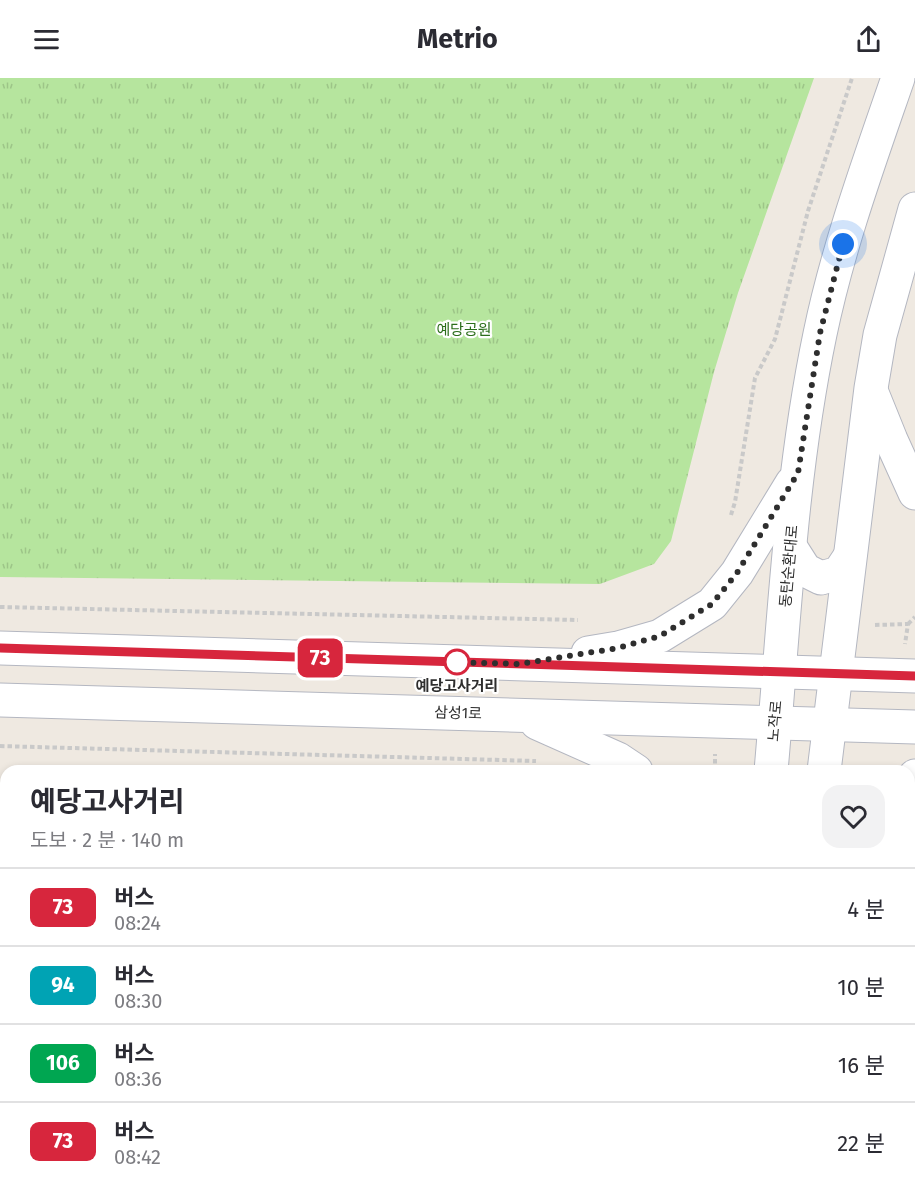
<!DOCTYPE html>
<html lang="ko">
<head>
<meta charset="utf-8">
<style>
  :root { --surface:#fff; --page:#f2f2f3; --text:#2b2b33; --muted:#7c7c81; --line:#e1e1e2 }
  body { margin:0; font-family:"Fira Sans","Noto Sans KR",sans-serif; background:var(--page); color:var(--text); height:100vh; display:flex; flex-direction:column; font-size:22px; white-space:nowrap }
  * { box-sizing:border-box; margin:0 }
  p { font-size:20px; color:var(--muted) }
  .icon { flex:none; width:33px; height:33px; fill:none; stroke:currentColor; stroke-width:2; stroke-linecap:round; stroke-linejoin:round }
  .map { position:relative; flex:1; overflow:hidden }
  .sheet { position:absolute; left:0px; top:687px; width:915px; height:426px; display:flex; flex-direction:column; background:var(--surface); border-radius:18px 18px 0 0; box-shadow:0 3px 9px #0003 }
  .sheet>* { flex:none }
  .badge { padding:0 12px; border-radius:9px; font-size:21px; line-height:39px }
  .you { position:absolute; width:30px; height:30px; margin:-15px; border:4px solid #fff; border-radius:50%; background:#1a73e8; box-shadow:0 0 0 9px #1a73e833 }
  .map>.badge { position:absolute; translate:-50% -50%; box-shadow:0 0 0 3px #fff }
  .round { display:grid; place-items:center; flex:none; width:63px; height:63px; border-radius:18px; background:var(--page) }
  .headline { display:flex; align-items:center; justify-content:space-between; height:102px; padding:0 30px }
  h1 { font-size:28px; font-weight:700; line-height:45px }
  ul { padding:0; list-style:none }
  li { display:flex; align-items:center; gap:18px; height:78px; padding:0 30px; border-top:2px solid var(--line) }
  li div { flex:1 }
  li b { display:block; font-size:22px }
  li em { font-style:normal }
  li .badge { min-width:66px; font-weight:700; text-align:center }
  header { display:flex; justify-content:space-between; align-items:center; height:78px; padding:0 30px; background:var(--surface); font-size:27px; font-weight:700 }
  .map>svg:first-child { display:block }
</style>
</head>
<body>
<header><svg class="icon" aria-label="menu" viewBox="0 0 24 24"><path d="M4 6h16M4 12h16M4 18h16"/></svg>Metrio<svg class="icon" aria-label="share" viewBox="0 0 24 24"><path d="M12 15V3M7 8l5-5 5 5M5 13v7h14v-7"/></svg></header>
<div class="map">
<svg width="915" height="1113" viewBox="0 0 915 1113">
  <defs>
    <pattern id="grass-tufts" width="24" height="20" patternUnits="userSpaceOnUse" patternTransform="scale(1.5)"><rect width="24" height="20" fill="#b6e59e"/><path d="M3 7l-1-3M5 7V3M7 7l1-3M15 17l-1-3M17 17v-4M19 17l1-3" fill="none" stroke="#9dc588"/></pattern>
  </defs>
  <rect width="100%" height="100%" fill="#efe9e1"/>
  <!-- education -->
  <polygon fill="#f0e6d1" points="915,789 915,979 909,888 909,796"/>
  <!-- grass -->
  <polygon fill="url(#grass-tufts)" points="0,0 814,0 738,215 714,294 671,463 654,486 600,506 0,499"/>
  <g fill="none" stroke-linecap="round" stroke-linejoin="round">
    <defs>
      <g id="lane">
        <polyline points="0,808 6,800"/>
        <polyline points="97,1113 103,1107"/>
        <polyline points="426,1113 429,1107"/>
      </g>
      <g id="secondary">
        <polyline points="872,315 891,362 915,415"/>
        <polyline points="791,470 805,492 821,500 839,495 849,480"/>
        <polyline points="0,570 915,598"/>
        <polyline points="588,575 618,570 660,558 712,526 737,495 792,405"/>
        <polyline points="0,622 915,649"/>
        <polyline points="537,645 618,681 636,693"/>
        <path d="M771 693C784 547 790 400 820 256 838 169 869 84 898 0"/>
        <polyline points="824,693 871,310 880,257 915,131"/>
        <polyline points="909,705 915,698"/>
        <polyline points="758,1107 759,1113"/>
        <polyline points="807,1107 807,1113"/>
      </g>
    </defs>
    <!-- lane casing -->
    <use href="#lane" stroke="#b4b7c1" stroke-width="16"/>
    <!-- secondary casing -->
    <use href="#secondary" stroke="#b4b7c1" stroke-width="35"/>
    <!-- path -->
    <g stroke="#c9c9c9" stroke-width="4" stroke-dasharray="4.5 3" stroke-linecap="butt">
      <polyline points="731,437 735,424 755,300 775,261 808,133 852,0"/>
      <polyline points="0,529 578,542"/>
      <polyline points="908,546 915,539"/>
      <polyline points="875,547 908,546 905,566"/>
      <polyline points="0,668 536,683"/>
      <polyline points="715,693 715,676"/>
      <polyline points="597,1107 597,1113"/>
      <polyline points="704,1107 704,1113"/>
      <polyline points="877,1107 878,1113"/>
    </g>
    <!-- lane -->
    <use href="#lane" stroke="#fff" stroke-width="14"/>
    <!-- secondary -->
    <use href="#secondary" stroke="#fff" stroke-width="33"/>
  </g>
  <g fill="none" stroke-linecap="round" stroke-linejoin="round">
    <defs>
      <polyline id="line" points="0,570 915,598"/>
    </defs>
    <!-- line casing -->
    <use href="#line" stroke="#fff" stroke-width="14"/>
    <!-- line -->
    <use href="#line" stroke="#d7263d" stroke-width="9"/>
    <!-- walk -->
    <polyline stroke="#2e2e2e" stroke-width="6" stroke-dasharray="0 10.8" points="457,584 449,584 520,586 618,570 660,558 712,526 737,495 798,395 820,255 843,166"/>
  </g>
  <!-- markers -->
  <circle fill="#fff" stroke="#d7263d" stroke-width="3" cx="457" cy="584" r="12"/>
  <g text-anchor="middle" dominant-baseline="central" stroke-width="4.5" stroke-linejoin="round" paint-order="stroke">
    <!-- park labels -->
    <g font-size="15" fill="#2c6e1b" stroke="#fff">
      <text x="464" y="252">예당공원</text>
    </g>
    <!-- street labels -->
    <g font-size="15" fill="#2e2e2e" stroke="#fff">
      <text transform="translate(789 488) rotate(-85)">동탄순환대로</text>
      <text transform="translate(458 635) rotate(2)">삼성1로</text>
      <text transform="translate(775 643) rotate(-85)">노작로</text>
    </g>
    <!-- stop labels -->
    <g font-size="15" font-weight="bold" fill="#2e2e2e" stroke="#fff">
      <text x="457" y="608">예당고사거리</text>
    </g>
  </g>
</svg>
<div class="you" style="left:843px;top:166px"></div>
<b class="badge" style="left:320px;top:580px;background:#d7263d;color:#fff">73</b>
<section class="sheet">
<div class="headline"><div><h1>예당고사거리</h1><p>도보 · 2 분 · 140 m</p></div><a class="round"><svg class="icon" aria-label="heart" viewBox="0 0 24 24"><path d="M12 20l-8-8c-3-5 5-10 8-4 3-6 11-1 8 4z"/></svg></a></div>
<ul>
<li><span class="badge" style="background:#d7263d;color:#fff">73</span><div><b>버스</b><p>08:24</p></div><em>4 분</em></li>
<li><span class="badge" style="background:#00a3b4;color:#fff">94</span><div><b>버스</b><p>08:30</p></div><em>10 분</em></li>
<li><span class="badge" style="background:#00a651;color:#fff">106</span><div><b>버스</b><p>08:36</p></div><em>16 분</em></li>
<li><span class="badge" style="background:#d7263d;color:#fff">73</span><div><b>버스</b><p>08:42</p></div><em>22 분</em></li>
</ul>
</section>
</div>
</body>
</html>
